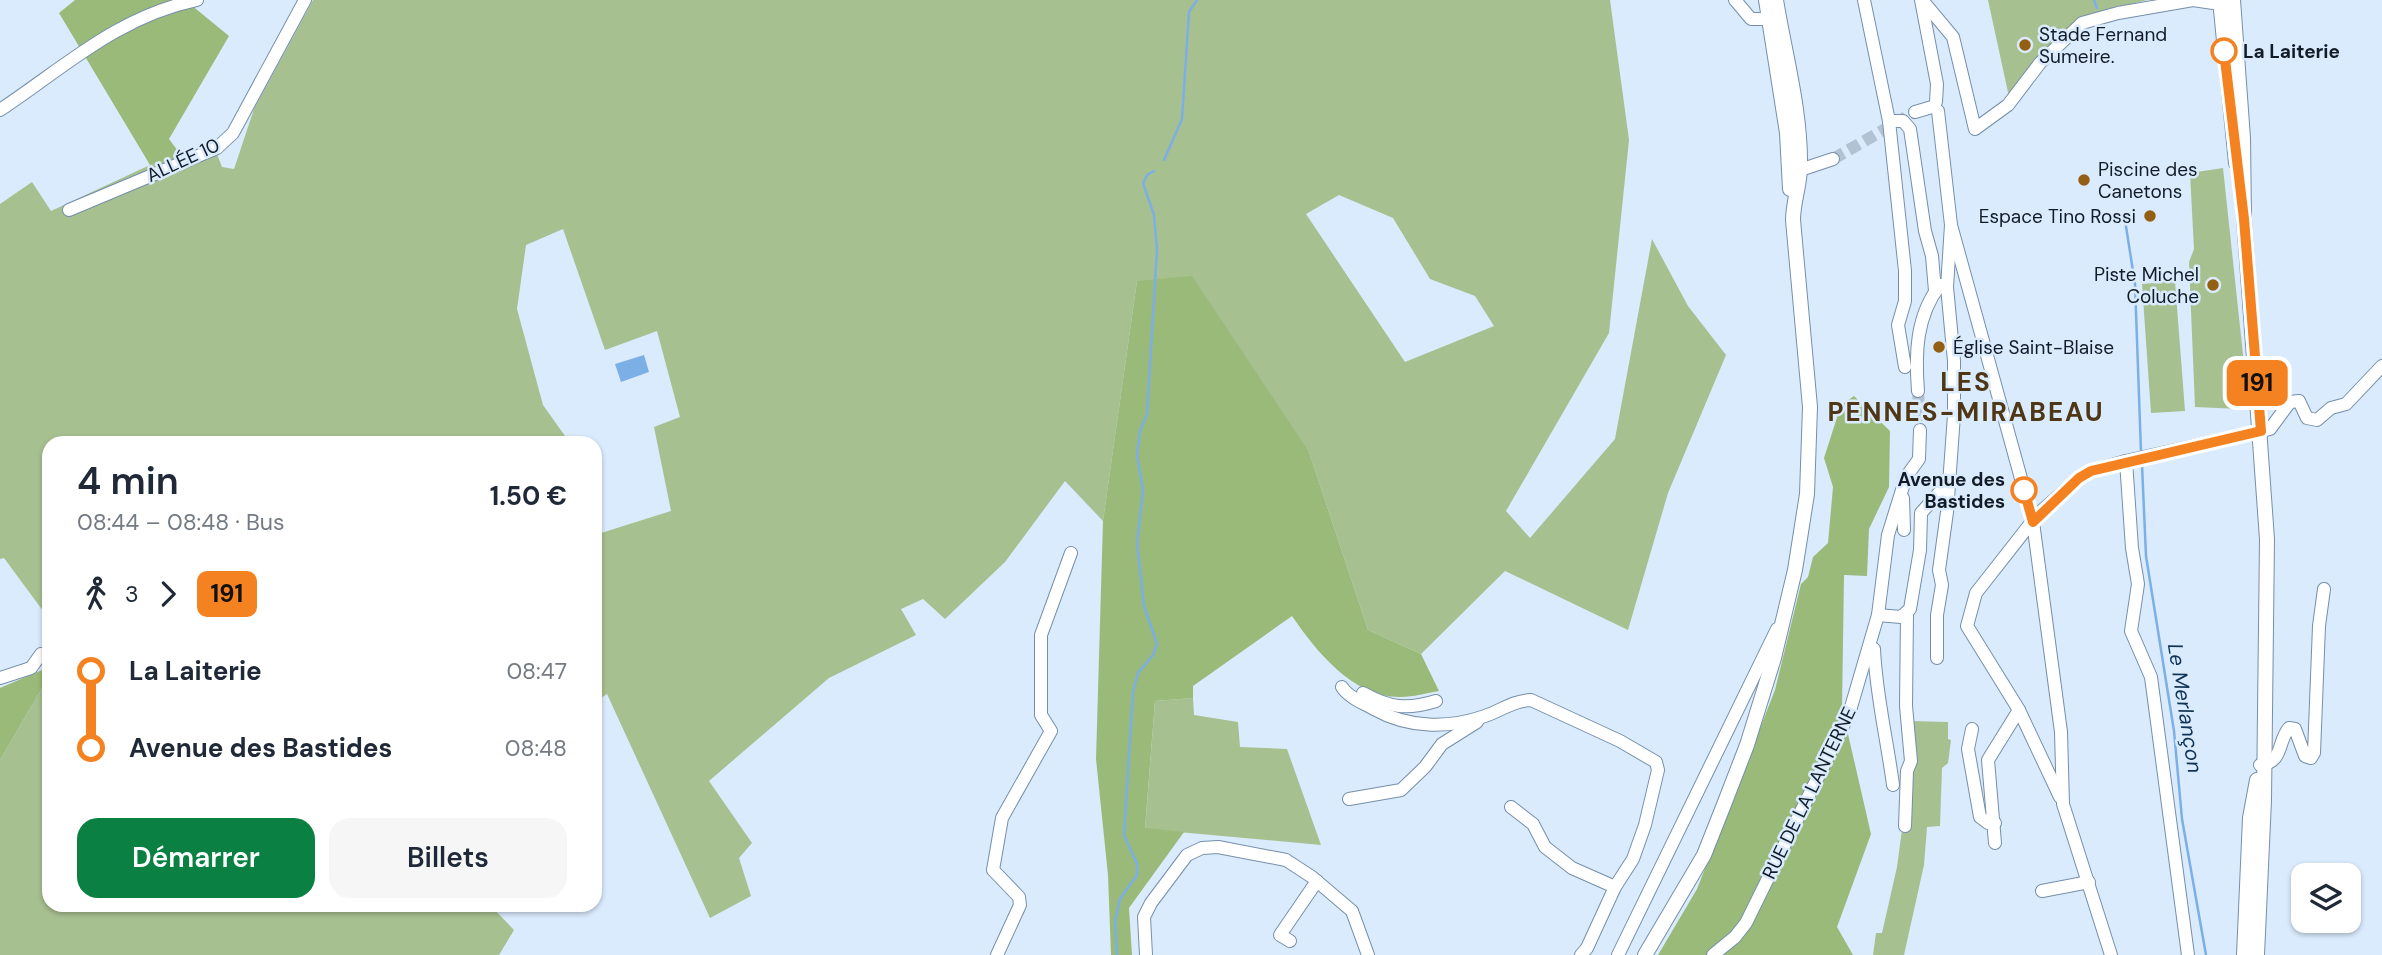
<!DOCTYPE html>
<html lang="fr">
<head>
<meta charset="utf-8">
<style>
  :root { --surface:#fff; --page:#f6f6f7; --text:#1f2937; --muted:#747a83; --accent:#0b8043 }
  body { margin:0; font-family:"DM Sans",sans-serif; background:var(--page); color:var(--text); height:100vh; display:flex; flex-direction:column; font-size:26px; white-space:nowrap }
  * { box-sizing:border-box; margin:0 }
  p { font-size:23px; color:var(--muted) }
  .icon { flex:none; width:38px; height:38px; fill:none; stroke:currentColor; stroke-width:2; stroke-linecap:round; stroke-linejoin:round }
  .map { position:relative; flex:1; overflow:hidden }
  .panel { position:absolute; left:42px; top:436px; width:560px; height:476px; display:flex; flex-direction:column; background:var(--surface); border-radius:21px; box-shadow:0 2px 5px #0004 }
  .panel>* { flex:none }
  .badge { padding:0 14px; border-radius:10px; font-size:24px; line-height:46px }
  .controls { position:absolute; left:2291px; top:863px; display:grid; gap:14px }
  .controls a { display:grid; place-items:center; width:70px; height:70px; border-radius:14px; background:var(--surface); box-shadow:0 2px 5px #0004; font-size:35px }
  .map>.badge { position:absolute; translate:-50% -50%; box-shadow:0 0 0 4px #fff }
  .legs { display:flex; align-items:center; gap:10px; height:77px; padding:0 35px; font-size:23px }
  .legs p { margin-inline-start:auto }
  .overview { display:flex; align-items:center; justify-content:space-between; height:119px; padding:0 35px }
  h1 { font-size:38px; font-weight:600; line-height:52px }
  .primary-button { display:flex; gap:14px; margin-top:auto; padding:14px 35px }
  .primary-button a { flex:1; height:80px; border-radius:21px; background:var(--accent); color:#fff; font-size:28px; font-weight:600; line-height:80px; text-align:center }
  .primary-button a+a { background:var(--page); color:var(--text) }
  ul { padding:0 35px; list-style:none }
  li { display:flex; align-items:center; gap:24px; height:77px; font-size:26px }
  li i { display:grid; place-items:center; width:10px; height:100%; margin:0 9px; background:currentColor }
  li i::after { content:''; width:18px; height:18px; margin:-9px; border:5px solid; border-radius:50%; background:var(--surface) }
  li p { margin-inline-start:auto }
  li:first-child i { background:linear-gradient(#0000 50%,currentColor 0) }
  li:last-child i { background:linear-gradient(currentColor 50%,#0000 0) }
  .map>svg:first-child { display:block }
</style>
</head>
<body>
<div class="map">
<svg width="2382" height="955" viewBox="0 0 2382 955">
  <rect width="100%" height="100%" fill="#daebfd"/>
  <!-- green -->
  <g fill="#a7c090" fill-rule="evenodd">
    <path d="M313 0H1610L1629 140 1609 333 1506 511 1530 538 1615 439 1652 239 1688 306 1726 355 1668 493 1628 630 1505 571 1421 654 1368 630 1309 452 1137 281 1103 521 1065 481 1005 562 945 619 923 599 901 609 916 635 829 678 709 781 752 843 739 858 751 896 710 918 607 694 595 702V515L601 533 671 511 654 427 680 417 657 331 605 350 563 229 526 245 517 309 543 405 570 443H49V619L4 558 0 559V204L32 182 51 211 150 165 213 144 222 167 234 169 254 109ZM1339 195 1393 218 1430 279 1475 296 1494 326 1405 362 1306 214Z"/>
    <polygon points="1988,0 2147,0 2088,15 2069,29 2009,97"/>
    <polygon points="2223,168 2247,392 2240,409 2195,407 2189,262 2194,249 2190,173"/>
    <polygon points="2175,281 2185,411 2151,413 2142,284"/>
    <polygon points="49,676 49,905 490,905 514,930 499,955 0,955 0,760"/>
    <polygon points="1193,698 1194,715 1238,722 1240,747 1287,749 1321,845 1145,829 1155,701"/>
    <polygon points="1911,721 1948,722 1948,739 1951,740 1948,763 1942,768 1940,826 1927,827 1924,865 1904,955 1873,955 1876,933 1882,933 1897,867 1910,770 1915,769"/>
  </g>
  <!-- forest -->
  <g fill="#99ba79">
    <polygon points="75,0 185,0 229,36 169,139 181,155 150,165 59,13"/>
    <path d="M1192 276 1309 452 1368 630 1421 654 1439 691C1427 693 1413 697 1401 697 1353 698 1316 651 1292 616L1193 686V698L1155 701 1145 828 1184 832 1129 908 1132 955H1111L1108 875 1096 759 1103 521 1137 281Z"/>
    <polygon points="1854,396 1890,431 1889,487 1869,529 1867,576 1844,575 1842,708 1871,834 1837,927 1853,955 1658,955 1697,889 1775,690 1801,584 1808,577 1813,557 1828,543 1833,487 1824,458 1841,405"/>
    <polygon points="49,667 49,676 0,760 0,688"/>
  </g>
  <!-- water -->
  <polygon fill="#7cafe5" points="644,355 649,372 621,382 615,364"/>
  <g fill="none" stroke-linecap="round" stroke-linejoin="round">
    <!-- stream -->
    <g stroke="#7cafe5" stroke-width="2.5">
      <polyline points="2094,0 2097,8"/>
      <polyline points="1164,160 1182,119 1189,12 1197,0"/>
      <polyline points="2125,220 2135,284 2141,452"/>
      <polyline points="2142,465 2146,556 2174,731 2182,819 2206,955"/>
      <polyline points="1117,955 1115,922 1120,899 1137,875 1137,864 1124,835 1133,691 1138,673 1153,655 1157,644 1144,606 1137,543 1143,491 1137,455 1140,431 1147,414 1157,250 1154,215 1143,183 1147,175 1154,171"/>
    </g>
    <!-- minor-tunnel -->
    <g stroke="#b2c2d2" stroke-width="12" stroke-dasharray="12 6" stroke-linecap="butt">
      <polyline points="1833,159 1915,112"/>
      <polyline points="1918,391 1920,430"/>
    </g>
    <defs>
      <g id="minor">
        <polyline points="1735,0 1751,19 1769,19 1772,11"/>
        <polyline points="1864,0 1889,121 1903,121 1910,129 1925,231 1932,256 1935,291"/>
        <polyline points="1921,0 1937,84 1936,102"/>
        <polyline points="1922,0 1953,37 1975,129 2008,105 2040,63 2082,23 2118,13 2193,0"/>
        <polyline points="2193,0 2220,4 2226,1"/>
        <path d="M0 110C66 66 117 17 197 0"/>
        <polyline points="1915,112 1932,107"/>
        <polyline points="1889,121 1905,271 1905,301 1898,325 1905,367"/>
        <polyline points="1794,172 1833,159"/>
        <polyline points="69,210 217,148 233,133 305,0"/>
        <polyline points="1951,225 2033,522 2061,732 2063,804 2111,955"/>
        <path d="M1918 391C1915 353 1916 316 1940 285"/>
        <polyline points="2126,461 2132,548 2138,584 2131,631 2151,677 2188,955"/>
        <polyline points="1903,498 1904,530"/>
        <polyline points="1878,615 1901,617 1910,609 1920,550 1921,513 1947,484"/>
        <path d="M1871 647 1874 649C1876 695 1887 739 1893 785"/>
        <polyline points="1937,658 1937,615 1942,585 1939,570 1947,512 1954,415 1954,361 1947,287 1951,225 1938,111"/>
        <polyline points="0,678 31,668 41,654"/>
        <path d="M1342 687C1348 697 1363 703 1374 709 1408 728 1448 729 1485 716 1502 710 1513 701 1531 700L1620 741 1656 762 1658 770 1645 825 1633 859 1615 887 1587 948 1581 955"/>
        <path d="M1363 693C1390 708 1407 710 1436 701"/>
        <polyline points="1972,729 1968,749 1980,817 1988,823 1995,823"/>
        <path d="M2260 765C2284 762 2277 742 2289 728L2295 729 2305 756 2311 758 2314 753 2319 626 2324 589"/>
        <polyline points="2060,797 2019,710 1967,626 1976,593 2038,514 2079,478 2091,471 2126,461 2270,429 2290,402 2299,401 2307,418 2317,420 2331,408 2346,404 2382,366"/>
        <polyline points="1349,799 1401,790 1425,767 1442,744 1477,722"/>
        <polyline points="1511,807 1533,824 1545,847 1572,868 1615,887"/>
        <polyline points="1905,826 1907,771 1911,761 1906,706 1907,614"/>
        <polyline points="1995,843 1988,760 2019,710"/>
        <polyline points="2042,891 2089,882"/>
        <polyline points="1290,941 1280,935 1317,881"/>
        <polyline points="997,955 1020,905 1019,897 993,870 1002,818 1051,731 1041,715 1041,635 1071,553"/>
        <polyline points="1146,955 1144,917 1151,903 1187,855 1202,848 1218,847 1286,860 1312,877 1352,911 1368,955"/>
        <polyline points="1618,955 1777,629"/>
        <polyline points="1713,955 1735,937 1746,923 1849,714 1878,615 1888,535 1906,477 1919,459 1920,430"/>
      </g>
      <g id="major">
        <polyline points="1766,0 1787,133 1790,189"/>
        <polyline points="2220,0 2236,163"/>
        <polyline points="2233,0 2243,138 2244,219 2267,539 2264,800 2257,955"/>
        <path d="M1645 955 1704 855 1725 802 1747 745 1774 658 1795 570 1807 494 1810 407 1793 220C1793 202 1800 185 1800 167 1801 111 1785 55 1776 0"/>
        <polyline points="2244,955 2250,818 2257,780"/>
      </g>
    </defs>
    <!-- minor casing -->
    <use href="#minor" stroke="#758faa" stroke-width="14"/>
    <!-- major casing -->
    <use href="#major" stroke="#758faa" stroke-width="16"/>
    <!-- minor -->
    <use href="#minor" stroke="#fff" stroke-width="12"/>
    <!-- major -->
    <use href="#major" stroke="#fff" stroke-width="14"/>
  </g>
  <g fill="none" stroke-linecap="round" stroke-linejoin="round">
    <defs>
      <polyline id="line-1" points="2024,490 2033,522 2079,478 2091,471 2261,431 2244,219 2224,51"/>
    </defs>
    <!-- line-1 casing -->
    <use href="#line-1" stroke="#fff" stroke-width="16"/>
    <!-- line-1 -->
    <use href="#line-1" stroke="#f58220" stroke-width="10"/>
  </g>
  <!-- markers -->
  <g fill="#935f12" stroke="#daebfd" stroke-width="2.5">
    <circle cx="2025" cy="45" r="7"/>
    <circle cx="2084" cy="180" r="7"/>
    <circle cx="2150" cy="216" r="7"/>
    <circle cx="2213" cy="285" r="7"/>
    <circle cx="1939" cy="347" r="7"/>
  </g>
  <g fill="#fff" stroke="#f58220" stroke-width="3.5">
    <circle cx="2224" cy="51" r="12"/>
    <circle cx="2024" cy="490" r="12"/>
  </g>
  <g text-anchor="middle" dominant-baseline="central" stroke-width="5" stroke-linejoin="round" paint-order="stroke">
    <!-- poi labels -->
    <g font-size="19" fill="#121c27" stroke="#daebfd" text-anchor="start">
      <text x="2039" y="34">Stade Fernand<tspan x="2039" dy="22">Sumeire.</tspan></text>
      <text x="2098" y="169">Piscine des<tspan x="2098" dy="22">Canetons</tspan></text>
      <text x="2136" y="216" text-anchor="end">Espace Tino Rossi</text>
      <text x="2199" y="274" text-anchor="end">Piste Michel<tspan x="2199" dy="22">Coluche</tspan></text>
      <text x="1953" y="347">Église Saint-Blaise</text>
    </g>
    <!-- stop labels -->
    <g font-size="19" font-weight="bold" fill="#121c27" stroke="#daebfd" text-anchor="start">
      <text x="2243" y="51">La Laiterie</text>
      <text x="2005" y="479" text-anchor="end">Avenue des<tspan x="2005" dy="22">Bastides</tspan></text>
    </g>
    <!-- street labels -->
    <g font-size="19" fill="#121c27" stroke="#daebfd">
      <text transform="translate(183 160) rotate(-25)">ALLÉE 10</text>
      <text transform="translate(1809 793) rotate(-64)">RUE DE LA LANTERNE</text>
    </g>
    <!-- water labels -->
    <g font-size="21" font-style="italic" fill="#0f3457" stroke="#daebfd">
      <text transform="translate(2185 708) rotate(81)">Le Merlançon</text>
    </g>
    <!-- district labels -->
    <g font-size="26" font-weight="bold" letter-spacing="2" fill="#4f3614" stroke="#daebfd">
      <text x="1966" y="382">LES<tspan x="1966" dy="30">PENNES-MIRABEAU</tspan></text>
    </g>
  </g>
</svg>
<div class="controls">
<a><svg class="icon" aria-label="layers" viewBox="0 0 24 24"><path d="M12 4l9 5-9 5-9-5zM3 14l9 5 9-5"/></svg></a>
</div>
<b class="badge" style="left:2257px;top:383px;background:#f58220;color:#111">191</b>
<section class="panel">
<div class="overview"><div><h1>4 min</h1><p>08:44 – 08:48 · Bus</p></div><b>1.50 €</b></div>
<div class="legs"><svg class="icon" aria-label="walk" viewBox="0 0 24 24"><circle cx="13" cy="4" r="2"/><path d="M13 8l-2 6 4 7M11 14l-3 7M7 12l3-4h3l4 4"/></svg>3<svg class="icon" aria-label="forward" viewBox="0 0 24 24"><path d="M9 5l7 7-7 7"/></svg><b class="badge" style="background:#f58220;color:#111">191</b></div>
<ul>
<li><i style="color:#f58220"></i><b>La Laiterie</b><p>08:47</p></li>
<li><i style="color:#f58220"></i><b>Avenue des Bastides</b><p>08:48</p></li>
</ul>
<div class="primary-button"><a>Démarrer</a><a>Billets</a></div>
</section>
</div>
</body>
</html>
